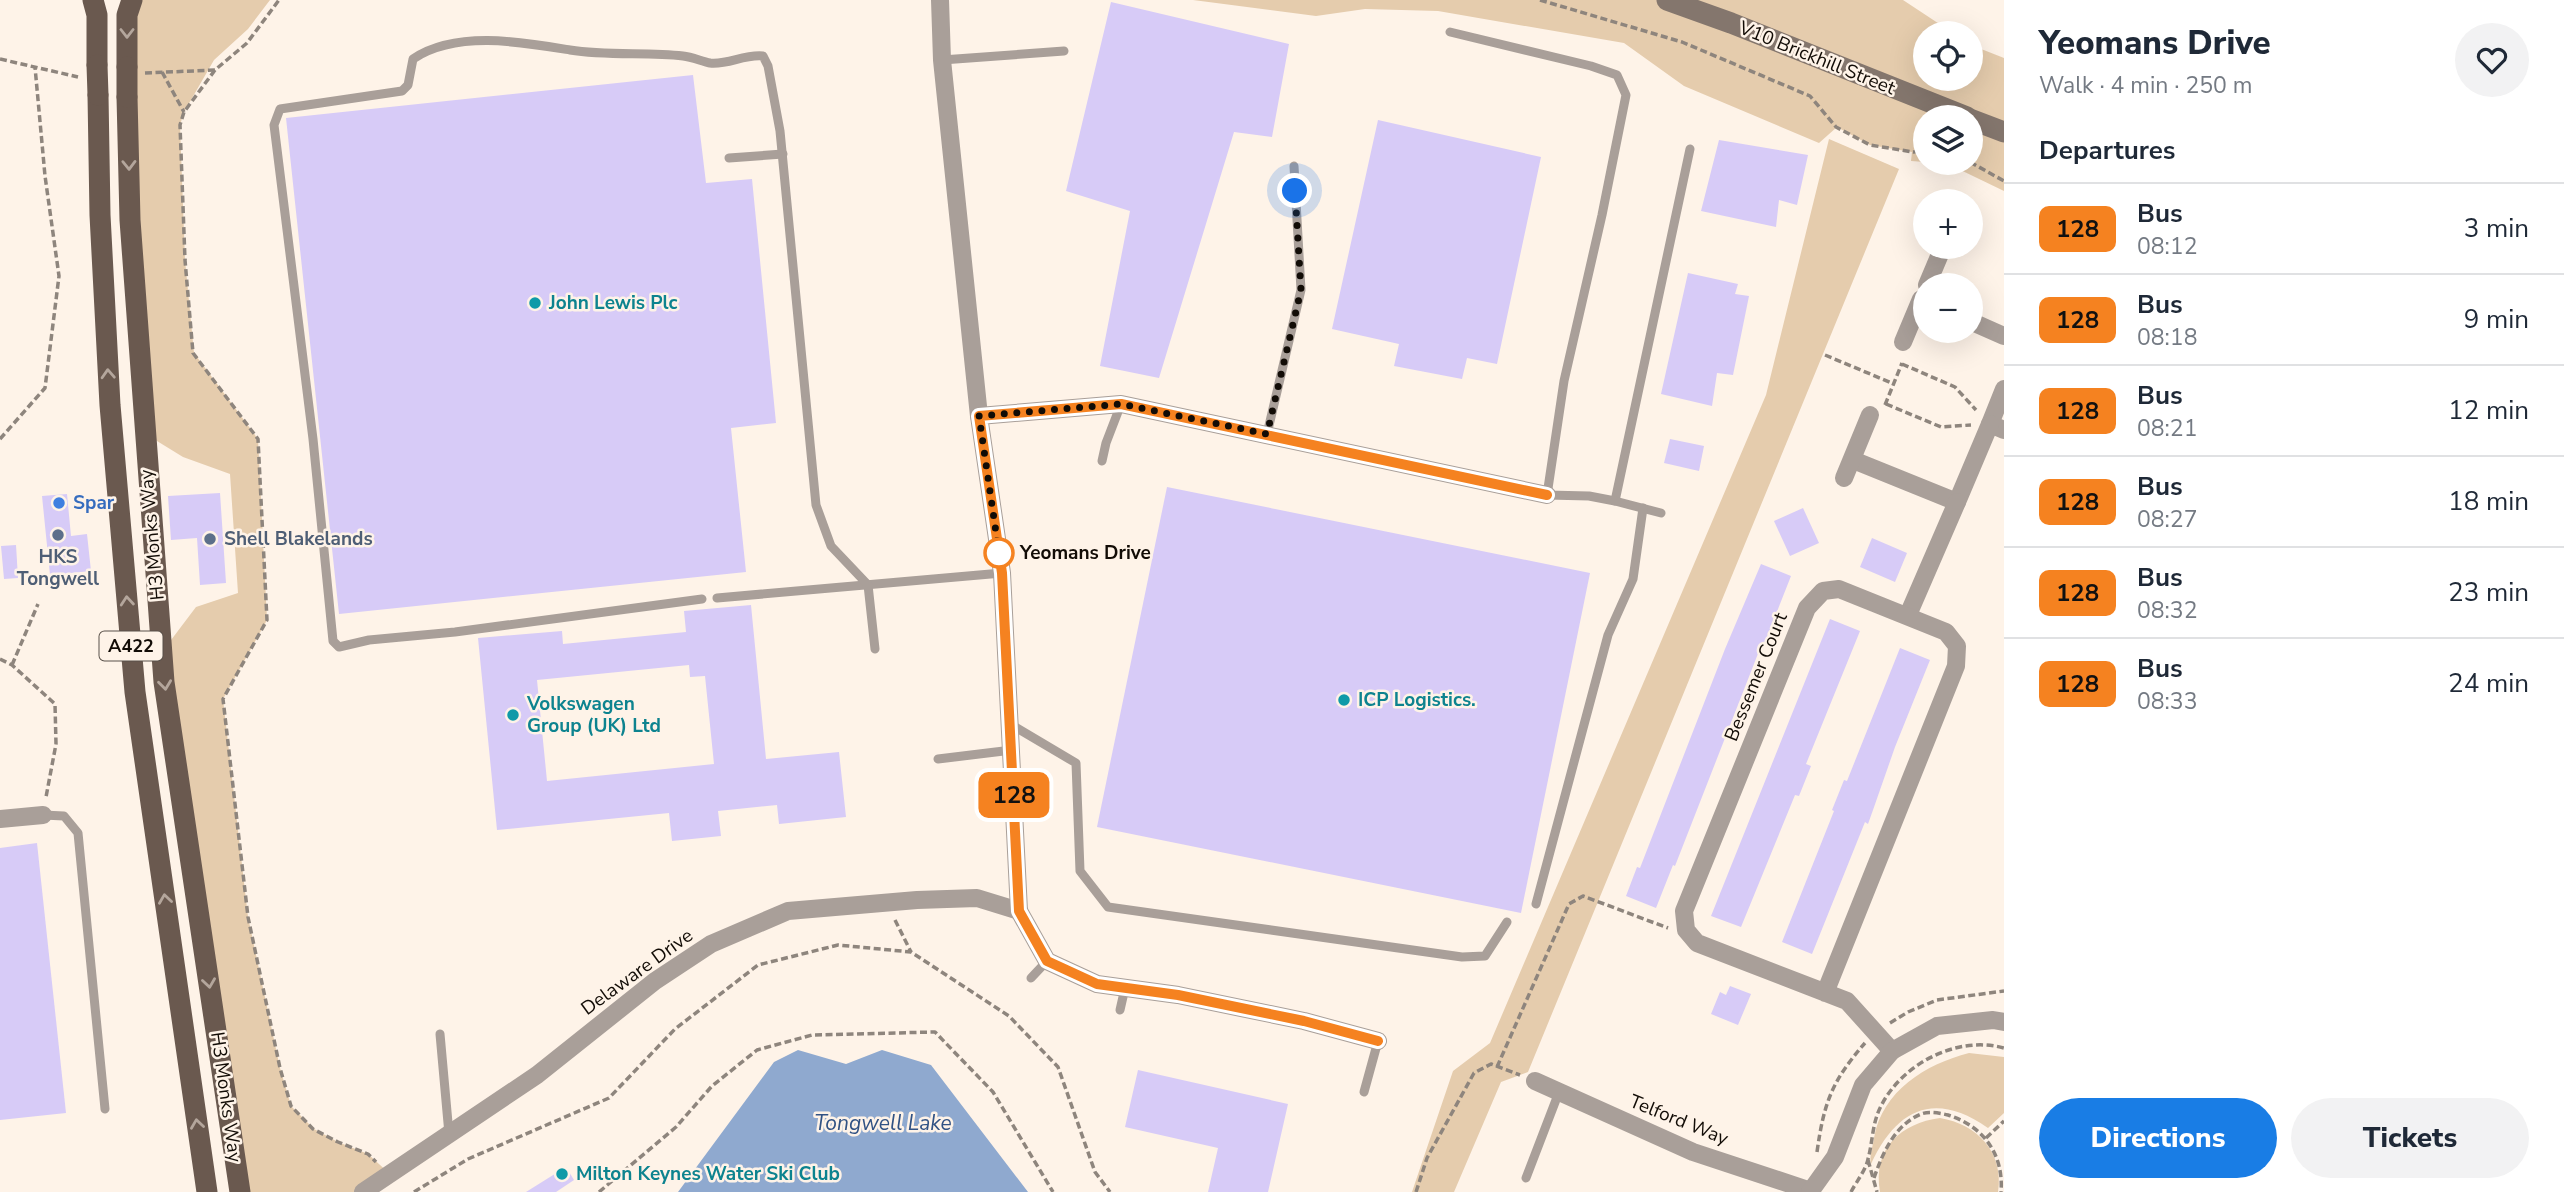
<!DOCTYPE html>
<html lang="en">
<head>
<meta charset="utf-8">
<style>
  :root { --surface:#fff; --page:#f2f2f3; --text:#1f2937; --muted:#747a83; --line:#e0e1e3; --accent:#197de5 }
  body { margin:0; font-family:"Nunito Sans",sans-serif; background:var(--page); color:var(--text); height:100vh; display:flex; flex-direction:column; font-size:26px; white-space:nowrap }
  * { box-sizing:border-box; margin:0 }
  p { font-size:23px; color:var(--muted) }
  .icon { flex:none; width:38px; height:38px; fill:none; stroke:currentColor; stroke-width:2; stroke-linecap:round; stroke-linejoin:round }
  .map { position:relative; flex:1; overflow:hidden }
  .panel { display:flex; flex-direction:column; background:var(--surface); width:560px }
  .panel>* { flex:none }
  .badge { padding:0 14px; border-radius:10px; font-size:24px; line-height:46px }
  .buttons { position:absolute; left:1913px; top:21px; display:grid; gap:14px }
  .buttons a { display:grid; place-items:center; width:70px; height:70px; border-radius:50%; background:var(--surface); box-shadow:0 7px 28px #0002; font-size:35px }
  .you { position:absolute; width:35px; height:35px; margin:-18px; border:5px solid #fff; border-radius:50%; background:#1a73e8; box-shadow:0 0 0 10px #1a73e833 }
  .map>.badge { position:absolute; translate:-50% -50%; box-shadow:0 0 0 4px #fff }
  h2 { padding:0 35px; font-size:26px; line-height:63px }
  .round { display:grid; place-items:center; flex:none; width:74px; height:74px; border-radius:37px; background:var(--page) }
  .summary { display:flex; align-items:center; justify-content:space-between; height:119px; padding:0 35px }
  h1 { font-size:33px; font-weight:800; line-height:52px }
  .primary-button { display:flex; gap:14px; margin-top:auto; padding:14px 35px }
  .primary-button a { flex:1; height:80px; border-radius:42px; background:var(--accent); color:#fff; font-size:28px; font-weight:800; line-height:80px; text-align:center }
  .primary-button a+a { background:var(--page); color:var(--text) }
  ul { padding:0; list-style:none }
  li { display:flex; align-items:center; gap:21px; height:91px; padding:0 35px; border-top:2px solid var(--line) }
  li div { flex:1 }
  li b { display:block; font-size:26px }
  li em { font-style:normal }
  li .badge { min-width:77px; font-weight:700; text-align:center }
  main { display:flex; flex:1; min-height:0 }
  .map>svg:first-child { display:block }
</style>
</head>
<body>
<main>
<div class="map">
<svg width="2004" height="1192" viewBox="0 0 2004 1192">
  <rect width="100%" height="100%" fill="#fef3e8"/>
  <!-- green -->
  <g fill="#e5ccad">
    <polygon points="132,0 270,0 248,29 214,60 184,112 180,125 185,260 194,353 258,439 267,620 223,699 248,917 280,1068 291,1106 314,1129 338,1142 368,1154 391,1175 363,1192 240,1192 162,652 196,607 238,593 230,474 183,457 144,433"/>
    <polygon points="1193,0 1903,0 1953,33 1925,33 1925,79 1970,79 1971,45 2004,58 2004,191 1946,163 1970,163 1970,117 1925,117 1925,162 1911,161 1912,152 1870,145 1837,127 1819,143 1684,86 1624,43 1438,11 1365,9 1316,16"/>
    <polygon points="1829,139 1899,169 1528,1072 1501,1082 1454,1192 1412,1192 1453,1071 1490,1043 1766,395"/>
    <path d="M1969 1053 2004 1057V1113L1988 1128C1935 1091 1897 1108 1871 1164 1869 1155 1873 1147 1874 1138 1882 1091 1926 1064 1969 1053Z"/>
    <path d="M1940 1118C1977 1124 2004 1152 1998 1192H1880C1872 1149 1901 1123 1940 1118Z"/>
  </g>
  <!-- water -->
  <polygon fill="#8fa9cf" points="798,1050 846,1064 882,1050 931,1065 1028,1192 678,1192 774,1062"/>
  <!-- building -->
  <g fill="#d7cbf7" fill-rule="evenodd">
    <polygon points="1111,2 1289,44 1272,137 1234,132 1159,378 1100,366 1130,211 1066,191"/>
    <polygon points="693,75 706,183 752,179 776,423 731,428 746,572 339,614 286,118"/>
    <polygon points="1378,120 1541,157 1497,364 1467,358 1462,379 1394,366 1399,344 1332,329"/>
    <polygon points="1719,140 1808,155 1797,205 1779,200 1776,227 1701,211"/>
    <polygon points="1688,273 1738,284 1735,294 1749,296 1733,375 1717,373 1712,406 1661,394"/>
    <polygon points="1670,439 1704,446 1699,471 1664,463"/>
    <polygon points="1167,487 1590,573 1521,913 1097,827"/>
    <polygon points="220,493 226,583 200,585 197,538 171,540 168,496"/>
    <polygon points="67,494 71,536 87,534 91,571 50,575 42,496"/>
    <polygon points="1803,508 1819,543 1790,556 1774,521"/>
    <polygon points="1872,538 1907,553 1895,582 1860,567"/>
    <polygon points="16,545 18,578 4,579 1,546"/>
    <polygon points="1761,564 1791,576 1763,647 1761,646 1675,866 1673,865 1656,908 1626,896 1637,867 1640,868 1725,649"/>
    <path d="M751 605 766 759 839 752 846 817 779 824 777 805 718 811 721 836 672 841 669 813 497 830 478 638 562 631 563 644 686 632 684 611ZM689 665 690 677 705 676 714 764 547 781 537 680Z"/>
    <polygon points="1830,619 1860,631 1806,764 1811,766 1799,796 1795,795 1741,927 1711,916"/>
    <polygon points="1900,648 1930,660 1895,747 1873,810 1868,824 1865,822 1812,954 1782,942 1834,811 1832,810 1844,780 1847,781"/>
    <polygon points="37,843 66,1113 0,1120 0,848"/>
    <polygon points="1730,986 1751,994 1738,1025 1711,1014 1720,992 1726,995"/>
    <polygon points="1138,1070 1288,1104 1268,1192 1208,1192 1218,1148 1125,1127"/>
    <polygon points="566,1167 574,1180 556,1192 526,1192"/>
  </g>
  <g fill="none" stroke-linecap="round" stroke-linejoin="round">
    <!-- path -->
    <g stroke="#8e857d" stroke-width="3.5" stroke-dasharray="7 3.5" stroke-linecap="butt">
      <polyline points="1540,0 1682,42 1810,96 1836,127 1870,145 1913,152 1925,151"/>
      <polyline points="0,59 78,77"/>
      <polyline points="215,70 184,112 180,125 185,260 193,353 258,439 267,620 223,699 248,917 280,1068 291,1106 313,1129 338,1142 368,1154 376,1162"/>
      <polyline points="162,72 184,112"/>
      <polyline points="145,73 215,70 247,43 279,0"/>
      <polyline points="1970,162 2004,181"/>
      <polyline points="1825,355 1894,384"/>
      <polyline points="1902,364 1955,387 1976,410"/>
      <polyline points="1886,404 1941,427 1971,425"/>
      <polyline points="1885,405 1902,363"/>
      <polyline points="0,439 45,388 59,276 45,176 35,67"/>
      <polyline points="0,659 12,665 55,704 56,744 46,797"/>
      <polyline points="12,665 38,604"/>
      <polyline points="895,920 911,952"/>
      <polyline points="1890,1023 1908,1012 1937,1000 2004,991"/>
      <polyline points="1497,1067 1569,904 1583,896 1668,928"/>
      <polyline points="1986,1138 2004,1121"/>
      <path d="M1817 1152C1824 1102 1832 1081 1865 1043"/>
      <polyline points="1868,1160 1877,1192"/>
      <path d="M1874 1178C1883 1152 1895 1125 1921 1114 1929 1111 1940 1113 1948 1115 1983 1126 2004 1154 2001 1192"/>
      <polyline points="414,1192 468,1159 609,1098 675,1029 758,965 838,945 911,952 1009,1016 1058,1067 1095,1172 1110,1192"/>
      <polyline points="599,1192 676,1127 712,1086 757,1050 812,1035 935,1032 993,1092 1053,1192"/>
      <polyline points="1416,1192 1427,1158 1474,1073 1491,1064 1520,1075"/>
      <path d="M1851 1192C1856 1182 1866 1170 1868 1159 1873 1141 1872 1123 1881 1106 1902 1064 1957 1035 2004 1048"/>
    </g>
    <!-- lane -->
    <g stroke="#a99f99" stroke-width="9">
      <polyline points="1450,32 1591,66 1617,75 1626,95 1602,215 1564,381 1547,495 1589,496 1615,501 1690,149"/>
      <polyline points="942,60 1064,51"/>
      <polyline points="729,158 783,154"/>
      <polyline points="1267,434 1301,290 1294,166"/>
      <polyline points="1102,461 1106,443 1121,404"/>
      <polyline points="1615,501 1661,513"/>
      <polyline points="717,598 1002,573"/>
      <path d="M702 599 455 632 369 640 339 647 333 641 313 439 274 125 280 109 402 91 408 85 413 59C456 30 522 42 570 50 607 56 646 52 683 56 692 57 701 61 710 63 728 65 744 54 763 56L768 66 780 131 816 505 831 546 868 585 875 649"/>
      <polyline points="1010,724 1076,763 1080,871 1108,907 1462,957 1485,956 1507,922"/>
      <polyline points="938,759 1012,750"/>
      <polyline points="43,815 64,816 78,833 105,1109"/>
      <polyline points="1536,904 1608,635 1633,579 1643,508"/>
      <polyline points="1031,978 1047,961"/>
      <polyline points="1120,1010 1125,988"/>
      <polyline points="440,1034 449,1134"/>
      <polyline points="1364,1092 1378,1041"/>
      <polyline points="1526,1178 1559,1092"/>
    </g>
    <!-- street -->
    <g stroke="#a99f99" stroke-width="18">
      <polyline points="940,0 942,60 979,416 1002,573 1019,911 1047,961 1097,984 1178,995 1304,1021 1378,1041"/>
      <polyline points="1927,285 1943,247"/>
      <polyline points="1970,321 2004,336"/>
      <polyline points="1903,342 1921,299"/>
      <polyline points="2004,389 1990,424 2004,430"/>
      <polyline points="979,416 1121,404 1547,495"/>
      <polyline points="1853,460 1957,502 1990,424"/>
      <polyline points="1844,478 1870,415"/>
      <polyline points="1908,615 1957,502"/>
      <polyline points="0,819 43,815"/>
      <polyline points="1825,993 1956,666 1957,646 1946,632 1839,589 1823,591 1807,608 1684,911 1686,930 1697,943 1847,1001 1892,1051"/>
      <polyline points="1535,1081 1693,1152 1811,1191"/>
      <polyline points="363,1192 537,1075 655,981 711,944 788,911 917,900 977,898 1019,911"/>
      <polyline points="1810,1192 1835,1157 1863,1085 1892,1051 1937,1026 1993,1020 2004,1022"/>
    </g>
    <!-- secondary -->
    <g stroke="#84766d" stroke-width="21">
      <polyline points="1667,0 1731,23 1967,117"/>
      <polyline points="1970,119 2004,132"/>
    </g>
    <!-- primary -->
    <g stroke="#6a594f" stroke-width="21">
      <polyline points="93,0 97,15 97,65"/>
      <polyline points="127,67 127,15 132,0"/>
      <polyline points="98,95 100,215 110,405 135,692 207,1192"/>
      <polyline points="127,97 130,220 164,682 240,1192"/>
    </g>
    <!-- primary-bridge -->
    <g stroke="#6a594f" stroke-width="21">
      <polyline points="97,65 98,95"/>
      <polyline points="127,67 127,97"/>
    </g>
  </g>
  <!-- one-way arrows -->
  <defs><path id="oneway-chevron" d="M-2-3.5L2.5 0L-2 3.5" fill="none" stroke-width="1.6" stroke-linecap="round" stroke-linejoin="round" transform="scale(1.75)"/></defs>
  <g stroke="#b4a69c">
    <use href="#oneway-chevron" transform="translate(127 33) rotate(90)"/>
    <use href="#oneway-chevron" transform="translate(129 165) rotate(89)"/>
    <use href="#oneway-chevron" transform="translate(108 374) rotate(-93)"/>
    <use href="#oneway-chevron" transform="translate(127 601) rotate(-95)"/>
    <use href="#oneway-chevron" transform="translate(165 685) rotate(83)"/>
    <use href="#oneway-chevron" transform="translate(165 899) rotate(-98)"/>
    <use href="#oneway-chevron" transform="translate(209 983) rotate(82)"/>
    <use href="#oneway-chevron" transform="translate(197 1124) rotate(-98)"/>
  </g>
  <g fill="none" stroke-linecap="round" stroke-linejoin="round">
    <defs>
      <polyline id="line" points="1378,1041 1304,1021 1178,995 1097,984 1047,961 1019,911 1002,573 979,416 1121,404 1547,495"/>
    </defs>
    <!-- line casing -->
    <use href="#line" stroke="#fff" stroke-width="16"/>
    <!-- line -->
    <use href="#line" stroke="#f58220" stroke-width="10"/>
    <!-- walk -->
    <polyline stroke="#120c06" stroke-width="7" stroke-dasharray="0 12.6" points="999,553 979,416 1121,404 1267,434 1301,290 1295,191"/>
  </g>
  <!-- markers -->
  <g fill="#0f9aa8" stroke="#fef3e8" stroke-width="2.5">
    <circle cx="535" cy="303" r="7"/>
    <circle cx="1344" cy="700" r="7"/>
    <circle cx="513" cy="715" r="7"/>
    <circle cx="562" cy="1174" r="7"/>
  </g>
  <circle fill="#3f7fe0" stroke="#fef3e8" stroke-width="2.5" cx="59" cy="503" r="7"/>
  <g fill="#5c6f8a" stroke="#fef3e8" stroke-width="2.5">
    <circle cx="58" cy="535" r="7"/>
    <circle cx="210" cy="539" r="7"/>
  </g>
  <circle fill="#fff" stroke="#f58220" stroke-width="3.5" cx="999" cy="553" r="14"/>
  <g text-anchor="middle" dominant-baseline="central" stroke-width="5" stroke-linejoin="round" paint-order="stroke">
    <!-- shield labels -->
    <rect fill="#fef3e8" stroke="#59514a" stroke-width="2" x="99.5" y="631.5" width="63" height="29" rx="5"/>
    <g font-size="18" font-weight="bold" fill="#120c06">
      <text x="131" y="646">A422</text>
    </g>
    <!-- street labels -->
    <g font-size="19" fill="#120c06" stroke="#fef3e8">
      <text transform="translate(1817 58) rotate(22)">V10 Brickhill Street</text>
      <text transform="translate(152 535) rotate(-95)">H3 Monks Way</text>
      <text transform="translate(1756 677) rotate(-68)">Bessemer Court</text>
      <text transform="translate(637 972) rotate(-36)">Delaware Drive</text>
      <text transform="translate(226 1097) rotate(82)">H3 Monks Way</text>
      <text transform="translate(1679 1120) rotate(22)">Telford Way</text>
    </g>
    <!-- culture labels -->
    <g font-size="19" font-weight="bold" fill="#0d838f" stroke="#fef3e8" text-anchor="start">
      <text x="549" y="303">John Lewis Plc</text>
      <text x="1358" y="700">ICP Logistics.</text>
      <text x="527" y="704">Volkswagen<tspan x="527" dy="22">Group (UK) Ltd</tspan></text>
      <text x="576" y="1174">Milton Keynes Water Ski Club</text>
    </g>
    <!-- shop labels -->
    <g font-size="19" font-weight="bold" fill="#366cbe" stroke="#fef3e8" text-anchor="start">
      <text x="73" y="503">Spar</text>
    </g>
    <!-- service labels -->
    <g font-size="19" font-weight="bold" fill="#4e5e75" stroke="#fef3e8" text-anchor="start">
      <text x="224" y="539">Shell Blakelands</text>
      <text x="58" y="557" text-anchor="middle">HKS<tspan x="58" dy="22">Tongwell</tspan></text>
    </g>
    <!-- stop labels -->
    <g font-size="19" font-weight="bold" fill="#120c06" stroke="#fef3e8" text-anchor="start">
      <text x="1020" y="553">Yeomans Drive</text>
    </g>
    <!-- water labels -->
    <g font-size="21" font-style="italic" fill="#315284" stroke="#fef3e8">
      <text x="883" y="1123">Tongwell Lake</text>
    </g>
  </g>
</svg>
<div class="buttons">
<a><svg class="icon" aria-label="locate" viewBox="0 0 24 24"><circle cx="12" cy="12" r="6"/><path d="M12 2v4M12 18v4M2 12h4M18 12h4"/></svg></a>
<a><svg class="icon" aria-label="layers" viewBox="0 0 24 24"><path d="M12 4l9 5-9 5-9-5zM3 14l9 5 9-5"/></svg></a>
<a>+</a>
<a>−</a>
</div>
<div class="you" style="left:1295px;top:191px"></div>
<b class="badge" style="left:1014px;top:795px;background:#f58220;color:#111">128</b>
</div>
<section class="panel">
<div class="summary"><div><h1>Yeomans Drive</h1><p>Walk · 4 min · 250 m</p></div><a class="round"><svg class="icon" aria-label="heart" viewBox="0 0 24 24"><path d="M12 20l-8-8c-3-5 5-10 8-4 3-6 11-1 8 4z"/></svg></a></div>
<h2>Departures</h2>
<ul>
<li><span class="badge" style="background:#f58220;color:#111">128</span><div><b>Bus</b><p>08:12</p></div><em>3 min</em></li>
<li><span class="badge" style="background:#f58220;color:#111">128</span><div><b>Bus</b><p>08:18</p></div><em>9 min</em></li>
<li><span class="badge" style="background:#f58220;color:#111">128</span><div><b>Bus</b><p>08:21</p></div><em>12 min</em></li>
<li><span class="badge" style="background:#f58220;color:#111">128</span><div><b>Bus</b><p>08:27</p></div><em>18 min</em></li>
<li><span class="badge" style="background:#f58220;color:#111">128</span><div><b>Bus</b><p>08:32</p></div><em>23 min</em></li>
<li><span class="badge" style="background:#f58220;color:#111">128</span><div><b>Bus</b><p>08:33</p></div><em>24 min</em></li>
</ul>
<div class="primary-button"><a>Directions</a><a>Tickets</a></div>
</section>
</main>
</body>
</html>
